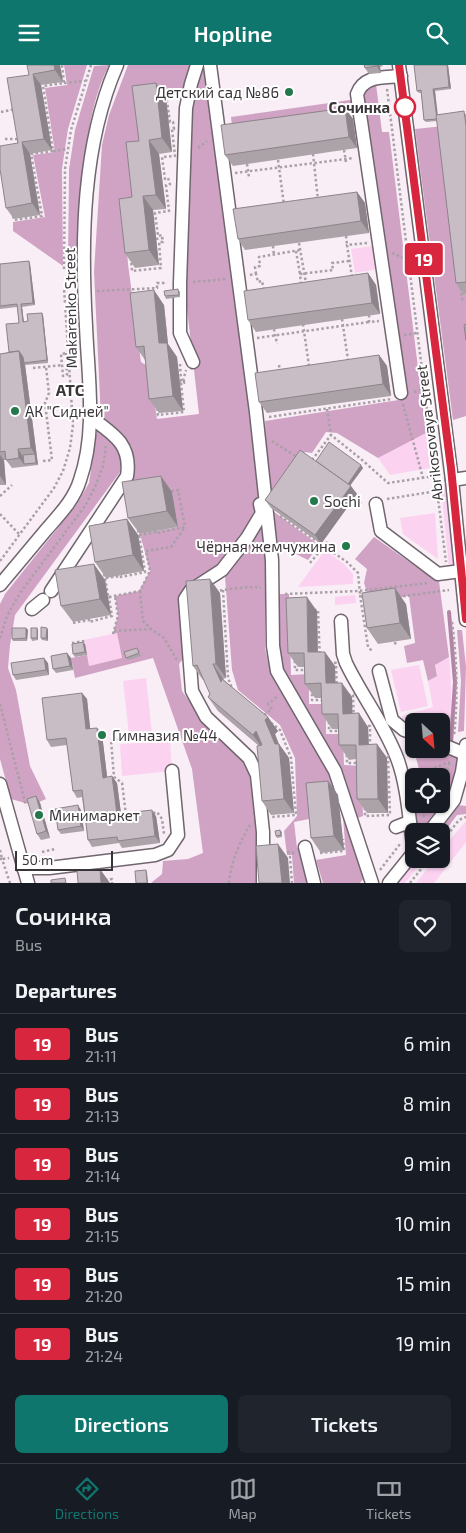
<!DOCTYPE html>
<html lang="en">
<head>
<meta charset="utf-8">
<style>
  :root { --surface:#171b24; --page:#20242c; --text:#f1f3f6; --muted:#9ea1a6; --line:#363941; --accent:#0f766e }
  body { margin:0; font-family:"Exo 2",sans-serif; background:var(--page); color:var(--text); height:100vh; display:flex; flex-direction:column; font-size:19px; white-space:nowrap }
  * { box-sizing:border-box; margin:0 }
  p { font-size:16px; color:var(--muted) }
  .icon { flex:none; width:28px; height:28px; fill:none; stroke:currentColor; stroke-width:2; stroke-linecap:round; stroke-linejoin:round }
  .map { position:relative; height:818px; overflow:hidden }
  .side { display:flex; flex-direction:column; background:var(--surface); flex:1 }
  .side>* { flex:none }
  .badge { padding:0 10px; border-radius:4px; font-size:18px; line-height:32px }
  .needle { width:32px; rotate:154deg }
  .buttons { position:absolute; left:405px; top:648px; display:grid; gap:10px }
  .buttons a { display:grid; place-items:center; width:45px; height:45px; border-radius:8px; background:var(--surface); box-shadow:0 1px 4px #0004; font-size:25px }
  .scale { position:absolute; left:15px; bottom:12px; width:98px; box-sizing:border-box; padding-left:5px; border:2px solid #3a3539; border-top:0; font-size:14px; line-height:18px; white-space:nowrap; color:#3a3539; -webkit-text-stroke:4px #fff; paint-order:stroke }
  .map>.badge { position:absolute; translate:-50% -50%; box-shadow:0 0 0 2px #fff }
  h2 { padding:0 15px; font-size:19px; line-height:45px }
  .round { display:grid; place-items:center; flex:none; width:52px; height:52px; border-radius:8px; background:var(--page) }
  .headline { display:flex; align-items:center; justify-content:space-between; height:85px; padding:0 15px }
  h1 { font-size:24px; font-weight:600; line-height:38px }
  .cta { display:flex; gap:10px; margin-top:auto; padding:10px 15px }
  .cta a { flex:1; height:58px; border-radius:8px; background:var(--accent); color:#fff; font-size:20px; font-weight:600; line-height:58px; text-align:center }
  .cta a+a { background:var(--page); color:var(--text) }
  ul { padding:0; list-style:none }
  li { display:flex; align-items:center; gap:15px; height:60px; padding:0 15px; border-top:1px solid var(--line) }
  li div { flex:1 }
  li b { display:block; font-size:19px }
  li em { font-style:normal }
  li .badge { min-width:55px; font-weight:700; text-align:center }
  header { display:flex; justify-content:space-between; align-items:center; height:65px; padding:0 15px; background:var(--accent); color:#fff; font-size:22px; font-weight:600 }
  .tab-bar { display:flex; justify-content:space-around; align-items:center; height:70px; border-top:1px solid var(--line); background:var(--surface); font-size:14px; color:var(--muted) }
  .tab-bar a { display:grid; justify-items:center; gap:2px }
  .tab-bar .selected { color:var(--accent) }
  .map>svg:first-child { display:block }
</style>
</head>
<body>
<header><svg class="icon" aria-label="menu" viewBox="0 0 24 24"><path d="M4 6h16M4 12h16M4 18h16"/></svg>Hopline<svg class="icon" aria-label="search" viewBox="0 0 24 24"><circle cx="10" cy="10" r="6"/><path d="M15 15l6 6"/></svg></header>
<div class="map">
<svg width="466" height="818" viewBox="0 0 466 818">
  <rect width="100%" height="100%" fill="#f9edf6"/>
  <!-- green -->
  <g fill="#fcd2f1">
    <polygon points="373,181 377,204 355,208 351,184"/>
    <polygon points="426,368 430,403 390,410 378,393"/>
    <polygon points="448,418 457,503 449,504 441,420"/>
    <polygon points="435,448 438,494 403,469 400,453"/>
    <polygon points="325,485 344,499 353,509 353,519 298,522"/>
    <polygon points="355,530 356,538 335,540 335,532"/>
    <polygon points="117,568 122,593 89,601 84,575"/>
    <path d="M449 592C452 621 452 650 448 678L441 676V656H414V666L402 656V651L433 642 428 616 437 611 435 600Z"/>
    <polygon points="419,600 428,641 401,647 391,605"/>
    <polygon points="146,613 152,669 129,670 123,616"/>
    <polygon points="170,676 172,706 122,711 120,679"/>
    <polygon points="466,756 466,777 434,818 416,818 435,794 441,794 441,785"/>
    <polygon points="414,794 424,794 405,818 393,818"/>
  </g>
  <!-- forest -->
  <g fill="#d0a2c4">
    <polygon points="64,0 87,0 68,64 62,104 63,201 13,166 13,157 45,152 33,90 55,87 45,23 67,20"/>
    <path d="M109 0C80 56 83 138 80 201L75 203 68 202 69 104 75 65 94 1Z"/>
    <polygon points="128,0 191,0 183,25 135,29 143,84 136,140 124,143 128,199 141,297 149,302 157,354 199,349 184,217 190,46 200,0 207,0 260,439 243,471 218,502 186,590 179,599 182,626 202,654 244,695 252,711 258,778 257,818 151,818 162,809 163,796 188,794 203,788 192,704 153,593 75,613 71,593 87,590 89,601 122,593 117,568 113,569 118,551 115,531 139,526 150,506 140,469 178,462 172,427 132,416 135,397 131,381 101,353 94,207 102,80 109,50"/>
    <polygon points="376,19 382,67 389,67 426,368 378,393 337,368 326,367 312,388 305,387 275,430 269,443 319,480 308,495 274,478 267,428 265,356 405,334 393,244 361,33 363,25 369,20"/>
    <polygon points="350,35 355,35 356,42 232,61 231,52"/>
    <polygon points="444,61 464,230 466,229 466,351 453,355 415,64"/>
    <polygon points="97,365 108,372 122,390 120,407 15,550 10,580 8,603 16,625 30,701 46,734 32,740 11,734 0,694 0,539 5,529 77,439 89,418"/>
    <polygon points="262,458 265,486 265,583 271,610 331,710 339,727 315,728 309,754 294,757 297,783 302,782 309,818 294,818 292,790 287,790 284,766 297,751 295,693 280,660 238,625 232,605 225,511"/>
    <polygon points="374,472 428,510 438,509 449,592 435,600 437,611 428,616 423,595 407,598 404,581 415,578 415,577 409,531 370,536 364,518 367,504 355,494"/>
    <polygon points="277,529 289,529 291,610 309,609 309,639 326,639 326,669 343,669 344,700 361,701 363,751 355,754 283,605 276,579"/>
    <polygon points="457,565 462,565 466,602 464,666 458,667 461,616"/>
    <polygon points="413,673 414,684 441,684 459,690 457,704 448,733 423,766 416,766 409,723 414,719 414,739 441,739 441,711 421,711 412,679"/>
    <polygon points="342,739 364,813 360,818 323,818 316,795 346,790"/>
    <polygon points="457,740 466,741 466,749 457,750 448,762 441,758"/>
  </g>
  <g fill="none" stroke-linecap="round" stroke-linejoin="round">
    <!-- stream -->
    <polyline stroke="#b285a6" stroke-width="4" points="449,547 455,617 451,678"/>
    <defs>
      <g id="minor">
        <polyline points="210,0 256,347 272,495 273,581 277,606 335,706 372,818"/>
        <polyline points="399,0 452,415 466,555"/>
        <path d="M401 11C383 13 364 10 357 29L401 328"/>
        <polyline points="193,297 180,268 180,218 186,43 191,19 197,0"/>
        <polyline points="452,415 466,413"/>
        <polyline points="260,439 262,448 247,473 222,505 191,525 185,534 192,626 206,652 249,693 257,710 263,767 263,818"/>
        <polyline points="376,439 381,466 438,509 461,506"/>
        <path d="M0 520C15 502 31 483 46 465 59 450 74 435 80 415 97 366 88 312 86 261 81 176 82 80 117 0"/>
        <path d="M51 526 127 411C132 379 113 369 90 352"/>
        <polyline points="32,544 43,535"/>
        <path d="M341 556 343 589 346 598C362 631 384 659 397 693 408 722 409 756 414 787"/>
        <polyline points="379,606 392,655 404,665 414,668"/>
        <polyline points="441,679 465,689"/>
        <polyline points="0,719 28,818"/>
        <polyline points="396,762 409,757"/>
        <polyline points="430,766 454,735 462,707 466,680"/>
        <polyline points="305,782 314,818"/>
        <polyline points="23,803 49,803 155,790 168,785 178,770 172,706"/>
        <polyline points="389,818 414,787"/>
      </g>
    </defs>
    <!-- minor casing -->
    <use href="#minor" stroke="#70666d" stroke-width="15"/>
    <!-- path -->
    <g stroke="#a9a0a7" stroke-width="2.5" stroke-dasharray="2.5 2.5" stroke-linecap="butt">
      <polyline points="64,18 85,16"/>
      <polyline points="387,24 446,497"/>
      <polygon points="166,30 170,57 173,57 174,64 172,64 175,91 162,92 165,114 168,113 170,119 166,120 169,146 155,148 158,171 162,170 163,177 159,177 161,203 132,206 127,145 139,143 134,89 145,87 139,33"/>
      <polyline points="1,47 15,44"/>
      <polyline points="5,74 19,74"/>
      <polyline points="198,83 207,76"/>
      <polyline points="344,85 346,97"/>
      <polyline points="53,86 68,84"/>
      <polyline points="313,89 318,135"/>
      <polyline points="278,95 284,140"/>
      <polyline points="247,99 249,112"/>
      <polyline points="235,108 354,93"/>
      <polyline points="13,151 14,155 42,151 31,89 53,86 43,21 64,18 62,0"/>
      <polyline points="346,171 347,180"/>
      <polyline points="156,174 162,173"/>
      <polyline points="299,178 306,218"/>
      <polyline points="273,181 274,190"/>
      <polyline points="296,186 300,209"/>
      <polyline points="392,188 408,195"/>
      <polyline points="64,204 65,104 71,65 91,0"/>
      <polyline points="256,209 255,202 260,201 259,192 300,185"/>
      <polyline points="250,210 256,209 258,217 262,216 264,225 266,224"/>
      <polyline points="352,212 347,180 367,178"/>
      <polyline points="193,217 227,214"/>
      <polyline points="301,219 300,209 333,205 332,198 349,196"/>
      <polyline points="461,223 462,234 466,234"/>
      <polyline points="97,226 157,223 157,218 167,218"/>
      <polyline points="369,250 369,257 379,256"/>
      <polyline points="342,254 348,295"/>
      <polyline points="303,259 309,301"/>
      <polyline points="274,264 277,279"/>
      <polyline points="404,270 417,268"/>
      <polyline points="257,273 369,257"/>
      <polygon points="66,288 67,310 63,311 61,289"/>
      <polyline points="279,300 280,307"/>
      <polyline points="33,303 62,300"/>
      <polyline points="183,316 186,305"/>
      <polyline points="414,327 424,324"/>
      <polyline points="403,339 423,413"/>
      <polyline points="157,343 158,350 184,347 181,318 184,318 184,316 181,316 180,299"/>
      <polyline points="327,344 331,370 361,394 388,418 435,411"/>
      <polyline points="269,352 392,334"/>
      <polyline points="272,376 297,392"/>
      <polyline points="312,395 331,370"/>
      <polyline points="43,396 52,395 45,338 49,328 46,302"/>
      <polyline points="0,431 12,420"/>
      <polyline points="351,433 358,438 364,437"/>
      <polyline points="387,434 437,426"/>
      <polyline points="0,449 19,469"/>
      <polyline points="280,451 347,497 358,508 360,529 364,534"/>
      <polyline points="138,465 139,470 157,467 157,468 185,462 178,425 168,427"/>
      <polyline points="146,486 171,482 185,462"/>
      <polyline points="0,496 54,423 63,406 70,383 73,360 64,223"/>
      <polyline points="310,498 328,476"/>
      <polyline points="104,509 105,513 121,511 121,512 145,507 139,470"/>
      <polyline points="223,525 228,613 232,623"/>
      <polyline points="140,526 143,556 151,564 164,573 177,595"/>
      <path d="M215 526C226 525 254 520 261 523"/>
      <polyline points="285,529 358,526 429,518"/>
      <polyline points="360,530 368,582 372,586"/>
      <polyline points="109,532 140,526 150,506 146,486"/>
      <polyline points="398,532 449,525"/>
      <polygon points="294,545 318,545 320,597 336,598 337,630 353,630 354,661 370,661 370,691 388,691 390,750 365,751 364,698 347,698 346,666 329,666 329,635 312,635 312,605 295,605"/>
      <path d="M452 557C457 595 458 633 454 671"/>
      <polyline points="73,558 89,555 89,557 112,551 109,533 110,532 110,531 108,531 105,513 104,514"/>
      <polyline points="114,566 150,564"/>
      <polyline points="113,569 118,551 115,531"/>
      <polyline points="0,573 7,551 20,528 85,441 95,422 103,401 106,381"/>
      <polyline points="395,577 396,582"/>
      <polyline points="72,578 85,576"/>
      <polyline points="0,639 26,741"/>
      <polyline points="264,650 272,644 268,639 278,631"/>
      <polyline points="271,658 280,665 291,693 296,750 272,752"/>
      <polyline points="420,708 450,697"/>
      <polyline points="441,724 450,696"/>
      <polyline points="153,748 157,747 162,754 164,769"/>
      <polyline points="126,750 122,718 114,712 111,675 170,671"/>
      <polyline points="423,752 432,739"/>
      <polyline points="441,778 459,755 466,752"/>
      <polyline points="0,785 2,794 9,793"/>
      <polyline points="42,787 55,784"/>
      <polyline points="287,787 295,788"/>
      <polyline points="320,788 344,786 343,774"/>
      <polyline points="284,792 290,792 292,818"/>
      <polyline points="0,794 2,794 10,818"/>
      <polyline points="380,805 400,779"/>
      <polyline points="105,815 112,814 112,818"/>
      <path d="M229 818C231 797 239 778 250 760"/>
      <polyline points="410,818 429,794"/>
    </g>
    <!-- minor -->
    <use href="#minor" stroke="#fff" stroke-width="12"/>
  </g>
  <!-- wall -->
  <g fill="#aca3a9">
    <polygon points="60,0 63,17 41,20 52,85 30,89 40,150 14,154 6,143 29,10"/>
    <polygon points="364,0 382,0 383,1 380,2 381,8 369,9 365,3"/>
    <polygon points="448,0 451,24 435,26 438,50 466,49 466,229 464,230 456,218 437,56 426,57 424,55 421,28 419,28 417,26"/>
    <polygon points="156,18 166,33 172,87 159,89 166,144 153,145 159,200 135,203 125,188 132,132"/>
    <polygon points="345,43 353,54 357,83 233,101 225,90"/>
    <polygon points="357,127 365,138 369,168 245,185 238,174"/>
    <polygon points="29,196 30,199 35,240 22,242 24,257 28,256 42,248 43,250 48,298 25,300 38,400 12,403 6,395 4,395 6,420 0,420 0,289 9,287 19,258 17,242 0,244 0,199"/>
    <polygon points="368,208 376,220 380,249 256,267 248,255"/>
    <polygon points="180,226 180,232 166,234 165,231"/>
    <polygon points="164,240 168,279 177,292 183,346 159,348 149,334 145,295 136,282"/>
    <polygon points="379,290 387,301 391,331 267,348 259,337"/>
    <polygon points="316,396 363,403 350,421 357,429 321,479 271,443 265,435"/>
    <polygon points="172,427 178,462 140,469 128,453"/>
    <polygon points="127,454 138,470 144,506 106,513 95,497"/>
    <polygon points="105,515 111,550 73,557 61,541"/>
    <polygon points="220,528 226,613 223,614 278,666 275,669 279,679 289,693 294,748 271,750 262,736 259,681 218,646 208,632 210,629 204,615 203,615 193,601"/>
    <polygon points="406,539 411,574 378,579 367,563"/>
    <polygon points="317,546 318,587 335,601 335,618 352,632 352,648 368,662 369,679 377,679 387,693 388,748 367,748 357,734 356,694 349,695 339,680 338,664 332,664 322,649 322,633 315,633 305,619 304,602 298,602 288,588"/>
    <polygon points="26,563 28,565 27,576 13,576 12,574"/>
    <polygon points="38,565 38,575 32,576 31,573"/>
    <polygon points="48,565 48,576 42,575 41,573"/>
    <polygon points="85,579 87,590 75,592 73,589"/>
    <polygon points="139,585 141,591 128,595 126,593"/>
    <polygon points="67,588 71,593 73,605 56,608 53,604"/>
    <polygon points="48,598 49,610 16,615 13,610"/>
    <polygon points="82,628 87,634 90,664 97,663 102,669 107,712 117,718 121,749 156,751 160,778 122,783 119,778 92,782 88,775 82,732 77,733 73,726 67,680 51,682 47,675"/>
    <polygon points="328,716 338,730 344,785 321,788 311,773"/>
    <polygon points="36,731 40,738 50,773 41,775 37,769"/>
    <polygon points="81,745 84,766 61,769 58,765"/>
    <polygon points="280,765 282,767 282,772 277,773 276,771"/>
  </g>
  <!-- shaded-wall -->
  <g fill="#8c848a">
    <polygon points="54,0 60,0 63,17 55,5"/>
    <polygon points="376,0 379,0 380,2 381,8"/>
    <polygon points="447,0 448,0 451,24 449,22"/>
    <polygon points="33,9 41,20 52,85 44,74"/>
    <polygon points="156,18 166,33 172,87 162,73"/>
    <polygon points="433,24 435,26 438,56 437,54"/>
    <polygon points="345,43 353,54 357,83 349,72"/>
    <polygon points="149,75 159,89 166,144 156,130"/>
    <polygon points="22,77 30,89 40,150 32,138"/>
    <polygon points="357,127 365,138 369,168 361,156"/>
    <polygon points="143,131 153,145 159,200 149,185"/>
    <polygon points="29,196 30,199 35,240 33,238"/>
    <polygon points="368,208 376,220 380,249 372,238"/>
    <polygon points="154,225 164,240 168,279 177,292 183,346 173,331 159,278"/>
    <polygon points="21,239 22,242 24,259 23,257"/>
    <polygon points="42,248 43,250 48,298 47,295"/>
    <polygon points="19,286 24,295 24,298 25,300 38,400 36,398 35,389 31,383"/>
    <polygon points="379,290 387,301 391,331 383,319"/>
    <polygon points="18,384 24,393 24,399 19,393"/>
    <polygon points="0,390 4,395 6,420 0,411"/>
    <polygon points="361,400 363,403 348,423 347,421"/>
    <polygon points="161,411 172,427 178,462 167,446"/>
    <polygon points="351,421 357,429 321,479 315,470"/>
    <polygon points="127,454 138,470 144,506 133,490"/>
    <polygon points="94,499 105,515 111,550 100,534"/>
    <polygon points="210,514 220,528 226,613 216,599"/>
    <polygon points="395,523 406,539 411,574 400,558"/>
    <polygon points="307,532 317,546 318,602 308,587"/>
    <polygon points="26,563 28,565 27,576 26,573"/>
    <polygon points="37,563 38,565 38,575 37,573"/>
    <polygon points="47,563 48,565 48,576 46,573"/>
    <polygon points="83,577 85,579 87,590 85,587"/>
    <polygon points="325,587 335,601 336,632 326,618"/>
    <polygon points="67,588 71,593 73,605 70,601"/>
    <polygon points="44,593 48,598 49,610 46,605"/>
    <polygon points="213,599 223,614 230,631 221,617"/>
    <polygon points="342,618 352,632 353,663 343,649"/>
    <polygon points="82,628 87,634 91,671 86,664"/>
    <polygon points="359,648 368,662 369,694 359,680"/>
    <polygon points="268,652 278,666 275,669 279,680 279,679 289,693 294,748 284,734 275,679 265,655"/>
    <polygon points="97,663 102,669 108,719 103,713"/>
    <polygon points="256,666 263,684 253,670"/>
    <polygon points="377,679 387,693 388,748 378,734"/>
    <polygon points="112,711 117,718 122,756 117,749"/>
    <polygon points="328,716 338,730 344,785 334,771"/>
    <polygon points="36,731 40,738 50,773 46,766"/>
    <polygon points="78,740 81,745 84,766 81,761"/>
    <polygon points="152,745 156,751 160,778 155,771"/>
    <polygon points="278,779 288,793 290,818 282,818"/>
    <polygon points="100,804 110,818 101,818"/>
    <polygon points="146,805 147,807 148,818 147,818"/>
  </g>
  <!-- building -->
  <g fill="#c8bdc5" stroke="#8c848a">
    <polygon points="27,0 54,0 55,5 33,9 44,74 22,77 32,138 6,143 0,104 0,81 18,78 7,13 29,10"/>
    <polygon points="364,0 376,0 376,1 365,3"/>
    <polygon points="414,0 447,0 449,22 433,24 437,54 424,55 421,25 417,26"/>
    <polygon points="156,18 162,73 149,75 156,130 143,131 149,185 125,188 119,134 132,132 126,77 139,76 132,21"/>
    <polygon points="345,43 349,72 225,90 221,60"/>
    <polygon points="464,46 466,61 466,217 456,218 436,50"/>
    <polygon points="357,127 361,156 238,174 233,144"/>
    <polygon points="29,196 33,238 21,239 23,257 28,256 27,249 42,248 47,295 24,298 23,292 19,286 9,287 6,259 19,258 17,239 0,241 0,199"/>
    <polygon points="368,208 372,238 248,255 244,226"/>
    <polygon points="178,224 179,230 165,231 164,226"/>
    <polygon points="154,225 159,278 167,278 173,331 149,334 144,281 136,282 130,228"/>
    <polygon points="466,259 466,275 464,260"/>
    <polygon points="19,286 31,383 18,384 19,393 6,395 5,386 0,387 0,289"/>
    <polygon points="379,290 383,319 259,337 255,308"/>
    <polygon points="329,377 361,400 348,419 316,396"/>
    <polygon points="300,385 351,421 315,470 265,435"/>
    <polygon points="35,389 36,398 24,399 23,390"/>
    <polygon points="161,411 167,446 128,453 122,417"/>
    <polygon points="127,454 133,490 95,497 89,461"/>
    <polygon points="94,499 100,534 61,541 55,505"/>
    <polygon points="210,514 216,599 213,599 221,617 222,614 268,652 265,655 275,679 279,679 284,734 262,736 257,681 262,680 256,666 253,670 208,632 210,629 197,600 193,601 186,516"/>
    <polygon points="395,523 400,558 367,563 362,528"/>
    <polygon points="307,532 308,587 325,587 326,618 342,618 343,649 359,648 359,680 377,679 378,734 357,734 356,680 339,680 338,649 322,649 321,618 305,619 304,588 288,588 286,533"/>
    <polygon points="41,562 47,563 46,573 41,573"/>
    <polygon points="12,563 26,563 26,573 12,574"/>
    <rect x="31" y="563" width="6" height="10"/>
    <polygon points="83,577 85,587 73,589 72,579"/>
    <polygon points="137,583 139,588 126,593 124,587"/>
    <polygon points="67,588 70,601 53,604 51,591"/>
    <polygon points="44,593 46,605 13,610 11,598"/>
    <polygon points="82,628 86,664 97,663 103,713 112,711 117,749 152,745 155,771 118,776 117,772 88,775 82,725 73,726 66,673 47,675 42,633"/>
    <polygon points="328,716 334,771 311,773 306,718"/>
    <polygon points="36,731 46,766 37,769 27,734"/>
    <polygon points="78,740 81,761 58,765 55,744"/>
    <polygon points="280,765 281,770 276,771 275,766"/>
    <polygon points="278,779 282,818 259,818 256,781"/>
    <polygon points="100,804 101,818 78,818 77,805"/>
    <polygon points="146,805 147,818 136,818 135,806"/>
    <polygon points="65,813 66,818 51,818 51,815"/>
  </g>
  <g fill="none" stroke-linecap="round" stroke-linejoin="round">
    <defs>
      <polyline id="line" points="399,0 451,403 466,554"/>
    </defs>
    <!-- line casing -->
    <use href="#line" stroke="#fff" stroke-width="11"/>
    <!-- line -->
    <use href="#line" stroke="#d7263d" stroke-width="8"/>
  </g>
  <!-- markers -->
  <g fill="#24784b" stroke="#fff" stroke-width="2">
    <circle cx="289" cy="27" r="5"/>
    <circle cx="15" cy="346" r="5"/>
    <circle cx="314" cy="436" r="5"/>
    <circle cx="346" cy="481" r="5"/>
    <circle cx="102" cy="670" r="5"/>
    <circle cx="39" cy="750" r="5"/>
  </g>
  <circle fill="#fff" stroke="#d7263d" stroke-width="2.5" cx="405" cy="42" r="10"/>
  <g text-anchor="middle" dominant-baseline="central" stroke-width="4" stroke-linejoin="round" paint-order="stroke">
    <!-- poi labels -->
    <g font-size="15" fill="#3a3539" stroke="#fff" text-anchor="start">
      <text x="279" y="27" text-anchor="end">Детский сад №86</text>
      <text x="25" y="346">АК "Сидней"</text>
      <text x="324" y="436">Sochi</text>
      <text x="336" y="481" text-anchor="end">Чёрная жемчужина</text>
      <text x="112" y="670">Гимназия №44</text>
      <text x="49" y="750">Минимаркет</text>
    </g>
    <!-- stop labels -->
    <g font-size="15" font-weight="bold" fill="#3a3539" stroke="#fff" text-anchor="end">
      <text x="390" y="42">Сочинка</text>
    </g>
    <!-- street labels -->
    <g font-size="15" fill="#3a3539" stroke="#fff">
      <text transform="translate(70 243) rotate(-91)">Makarenko Street</text>
      <text transform="translate(429 368) rotate(-97)">Abrikosovaya Street</text>
    </g>
    <!-- neighbourhood labels -->
    <g font-size="16" font-weight="bold" fill="#3a3539" stroke="#fff">
      <text x="70" y="324">АТС</text>
    </g>
  </g>
</svg>
<div class="buttons">
<a><svg class="needle" viewBox="-14 -14 28 28"><path d="M0-13l5 13h-10z" fill="#e53935"/><path d="M0 13l5-13h-10z" fill="#9ea1a6"/></svg></a>
<a><svg class="icon" aria-label="locate" viewBox="0 0 24 24"><circle cx="12" cy="12" r="6"/><path d="M12 2v4M12 18v4M2 12h4M18 12h4"/></svg></a>
<a><svg class="icon" aria-label="layers" viewBox="0 0 24 24"><path d="M12 4l9 5-9 5-9-5zM3 14l9 5 9-5"/></svg></a>
</div>
<div class="scale">50 m</div>
<b class="badge" style="left:424px;top:194px;background:#d7263d;color:#fff">19</b>
</div>
<section class="side">
<div class="headline"><div><h1>Сочинка</h1><p>Bus</p></div><a class="round"><svg class="icon" aria-label="heart" viewBox="0 0 24 24"><path d="M12 20l-8-8c-3-5 5-10 8-4 3-6 11-1 8 4z"/></svg></a></div>
<h2>Departures</h2>
<ul>
<li><span class="badge" style="background:#d7263d;color:#fff">19</span><div><b>Bus</b><p>21:11</p></div><em>6 min</em></li>
<li><span class="badge" style="background:#d7263d;color:#fff">19</span><div><b>Bus</b><p>21:13</p></div><em>8 min</em></li>
<li><span class="badge" style="background:#d7263d;color:#fff">19</span><div><b>Bus</b><p>21:14</p></div><em>9 min</em></li>
<li><span class="badge" style="background:#d7263d;color:#fff">19</span><div><b>Bus</b><p>21:15</p></div><em>10 min</em></li>
<li><span class="badge" style="background:#d7263d;color:#fff">19</span><div><b>Bus</b><p>21:20</p></div><em>15 min</em></li>
<li><span class="badge" style="background:#d7263d;color:#fff">19</span><div><b>Bus</b><p>21:24</p></div><em>19 min</em></li>
</ul>
<div class="cta"><a>Directions</a><a>Tickets</a></div>
</section>
<nav class="tab-bar">
<a class="selected"><svg class="icon" aria-label="directions" viewBox="0 0 24 24"><path d="M12 3l9 9-9 9-9-9zM9 14v-3h6M13 9l2 2-2 2"/></svg>Directions</a>
<a><svg class="icon" aria-label="map" viewBox="0 0 24 24"><path d="M3 6l6-2 6 2 6-2v14l-6 2-6-2-6 2zM9 4v14M15 6v14"/></svg>Map</a>
<a><svg class="icon" aria-label="tickets" viewBox="0 0 24 24"><path d="M3 7h18v10H3zM15 7v10"/></svg>Tickets</a>
</nav>
</body>
</html>
